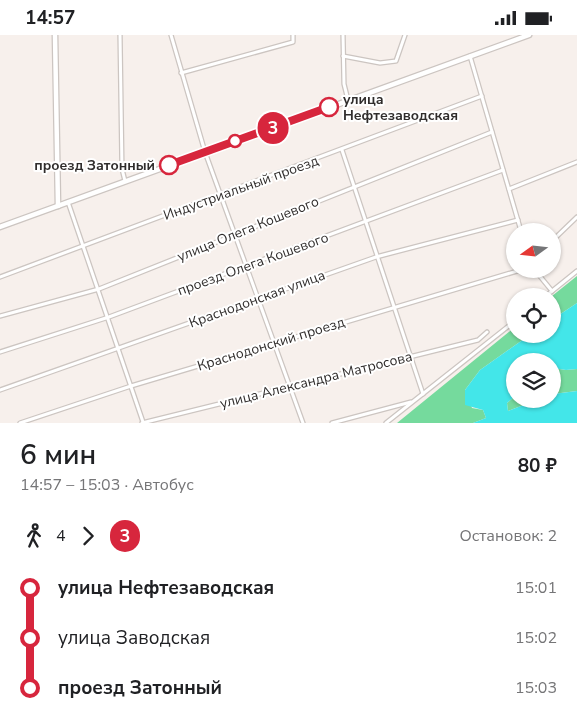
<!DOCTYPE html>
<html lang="ru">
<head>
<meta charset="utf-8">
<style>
  :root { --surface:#fff; --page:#f2f2f2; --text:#202124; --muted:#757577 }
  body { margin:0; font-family:"Nunito Sans",sans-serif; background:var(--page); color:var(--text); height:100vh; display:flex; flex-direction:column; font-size:19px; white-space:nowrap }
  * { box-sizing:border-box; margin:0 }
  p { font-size:16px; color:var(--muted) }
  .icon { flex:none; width:28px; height:28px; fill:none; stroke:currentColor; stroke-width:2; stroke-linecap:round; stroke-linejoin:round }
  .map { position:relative; height:388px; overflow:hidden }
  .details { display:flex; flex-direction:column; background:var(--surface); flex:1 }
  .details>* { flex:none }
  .badge { padding:0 10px; border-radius:16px; font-size:18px; line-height:32px }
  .needle { width:32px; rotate:255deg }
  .buttons { position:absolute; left:506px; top:188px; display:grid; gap:10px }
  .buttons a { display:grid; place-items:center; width:55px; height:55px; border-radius:50%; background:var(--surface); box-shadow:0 1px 4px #0004; font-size:25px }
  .map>.badge { position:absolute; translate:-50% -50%; box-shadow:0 0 0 2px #fff }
  .legs { display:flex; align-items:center; gap:8px; height:55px; padding:0 20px; font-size:16px }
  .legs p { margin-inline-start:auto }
  .head { display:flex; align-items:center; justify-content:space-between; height:85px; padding:0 20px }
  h1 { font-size:28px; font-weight:600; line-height:38px }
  ul { padding:0 20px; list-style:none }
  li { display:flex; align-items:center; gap:18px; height:50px; font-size:19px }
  li i { display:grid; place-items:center; width:8px; height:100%; margin:0 6px; background:currentColor }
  li i::after { content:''; width:12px; height:12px; margin:-6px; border:4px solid; border-radius:50%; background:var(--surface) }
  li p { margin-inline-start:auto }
  li:first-child i { background:linear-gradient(#0000 50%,currentColor 0) }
  li:last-child i { background:linear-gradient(currentColor 50%,#0000 0) }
  .status { display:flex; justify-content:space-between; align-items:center; height:35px; padding:0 25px; background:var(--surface); direction:ltr }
  .status svg { height:14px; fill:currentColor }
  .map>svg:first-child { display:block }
</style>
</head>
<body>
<div class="status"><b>14:57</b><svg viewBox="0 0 49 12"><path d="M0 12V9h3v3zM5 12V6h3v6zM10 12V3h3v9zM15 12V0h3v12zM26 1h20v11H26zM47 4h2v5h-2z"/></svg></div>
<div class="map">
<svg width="577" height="388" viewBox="0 0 577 388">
  <rect width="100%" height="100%" fill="#f7f0ec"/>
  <!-- forest -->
  <g fill="#75da9d">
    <polygon points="577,241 577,268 553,284 552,261"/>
    <polygon points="515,292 515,299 531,299 480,335 465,355 472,373 483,375 486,383 473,388 397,388"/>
    <polygon points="553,333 566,335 577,334 577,356 553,359"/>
    <polygon points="515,361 515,364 539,364 508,376 507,368"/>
  </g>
  <!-- water -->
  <polygon fill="#43e6e9" points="577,268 577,334 566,335 553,333 552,326 515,326 515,361 507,368 508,376 539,364 552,364 553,359 577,356 577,388 473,388 486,383 483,375 465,370 465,355 480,335 531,299 552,299 553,284"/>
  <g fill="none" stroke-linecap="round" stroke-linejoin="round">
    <defs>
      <g id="street">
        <polyline points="120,0 122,134 125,146"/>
        <polyline points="171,0 205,117 303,388"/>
        <polyline points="343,0 344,49 348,65"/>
        <polyline points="343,21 380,28 396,26 405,0"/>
        <polyline points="470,21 521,196"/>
        <polyline points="181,38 293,7 293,0"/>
        <polyline points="342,115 423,359"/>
        <polyline points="509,154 577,127"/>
        <polyline points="68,167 143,387"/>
        <polyline points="552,206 577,182"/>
        <polyline points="534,234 552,256"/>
        <polyline points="0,242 482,61"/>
        <polyline points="546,261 577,236"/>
        <polyline points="0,281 99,254 492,97"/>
        <polyline points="0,317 109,282 503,135"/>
        <polyline points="0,355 376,222 518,185"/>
        <polyline points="20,388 131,351 524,234"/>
        <polyline points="142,388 478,305 487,297"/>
        <polyline points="332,388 411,367"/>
        <polyline points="386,388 515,286"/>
      </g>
      <g id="secondary">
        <polyline points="55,0 58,171"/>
        <polyline points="0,192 529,0"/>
      </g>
    </defs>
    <!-- street casing -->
    <use href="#street" stroke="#ccc5c1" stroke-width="5.5"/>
    <!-- secondary casing -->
    <use href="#secondary" stroke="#ccc5c1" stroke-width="7"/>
    <!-- street -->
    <use href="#street" stroke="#fff" stroke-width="3"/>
    <!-- secondary -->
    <use href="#secondary" stroke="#fff" stroke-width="4.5"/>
  </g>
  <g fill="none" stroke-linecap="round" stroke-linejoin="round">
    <defs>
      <polyline id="line-1" points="169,130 329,72"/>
    </defs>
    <!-- line-1 casing -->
    <use href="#line-1" stroke="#fff" stroke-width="11"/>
    <!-- line-1 -->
    <use href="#line-1" stroke="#d7263d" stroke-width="8"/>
  </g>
  <!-- markers -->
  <g fill="#fff" stroke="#d7263d" stroke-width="2.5">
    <circle cx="329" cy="72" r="9"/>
    <circle cx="235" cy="106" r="6"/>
    <circle cx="169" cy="130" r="9"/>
  </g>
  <g text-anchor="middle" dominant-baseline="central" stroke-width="4" stroke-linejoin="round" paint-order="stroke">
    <!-- stop labels -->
    <g font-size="14" font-weight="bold" fill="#302d2c" stroke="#fff" text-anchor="start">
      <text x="343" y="64">улица<tspan x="343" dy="16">Нефтезаводская</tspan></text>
      <text x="155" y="130" text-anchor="end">проезд Затонный</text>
    </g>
    <!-- street labels -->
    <g font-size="14" fill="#302d2c" stroke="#fff">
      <text transform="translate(241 153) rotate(-20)">Индустриальный проезд</text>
      <text transform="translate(248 194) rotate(-22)">улица Олега Кошевого</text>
      <text transform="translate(253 229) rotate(-20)">проезд Олега Кошевого</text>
      <text transform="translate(257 264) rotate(-20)">Краснодонская улица</text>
      <text transform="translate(271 309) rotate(-17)">Краснодонский проезд</text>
      <text transform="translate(316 345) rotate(-14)">улица Александра Матросова</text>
    </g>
  </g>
</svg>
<div class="buttons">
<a><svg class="needle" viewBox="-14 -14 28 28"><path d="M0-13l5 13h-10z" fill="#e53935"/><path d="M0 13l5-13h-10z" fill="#757577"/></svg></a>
<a><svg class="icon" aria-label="locate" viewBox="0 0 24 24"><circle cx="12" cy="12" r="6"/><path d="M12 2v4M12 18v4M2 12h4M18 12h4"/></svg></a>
<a><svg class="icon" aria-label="layers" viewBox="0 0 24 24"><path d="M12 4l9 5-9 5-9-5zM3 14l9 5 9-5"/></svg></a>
</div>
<b class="badge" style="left:273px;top:93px;background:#d7263d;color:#fff">3</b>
</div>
<section class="details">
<div class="head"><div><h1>6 мин</h1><p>14:57 – 15:03 · Автобус</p></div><b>80 ₽</b></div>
<div class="legs"><svg class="icon" aria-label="walk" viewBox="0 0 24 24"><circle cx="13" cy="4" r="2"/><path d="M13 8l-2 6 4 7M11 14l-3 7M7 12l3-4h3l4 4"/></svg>4<svg class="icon" aria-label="forward" viewBox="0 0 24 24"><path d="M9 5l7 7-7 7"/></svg><b class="badge" style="background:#d7263d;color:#fff">3</b><p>Остановок: 2</p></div>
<ul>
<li><i style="color:#d7263d"></i><b>улица Нефтезаводская</b><p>15:01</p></li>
<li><i style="color:#d7263d"></i><span>улица Заводская</span><p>15:02</p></li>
<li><i style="color:#d7263d"></i><b>проезд Затонный</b><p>15:03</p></li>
</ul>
</section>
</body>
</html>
